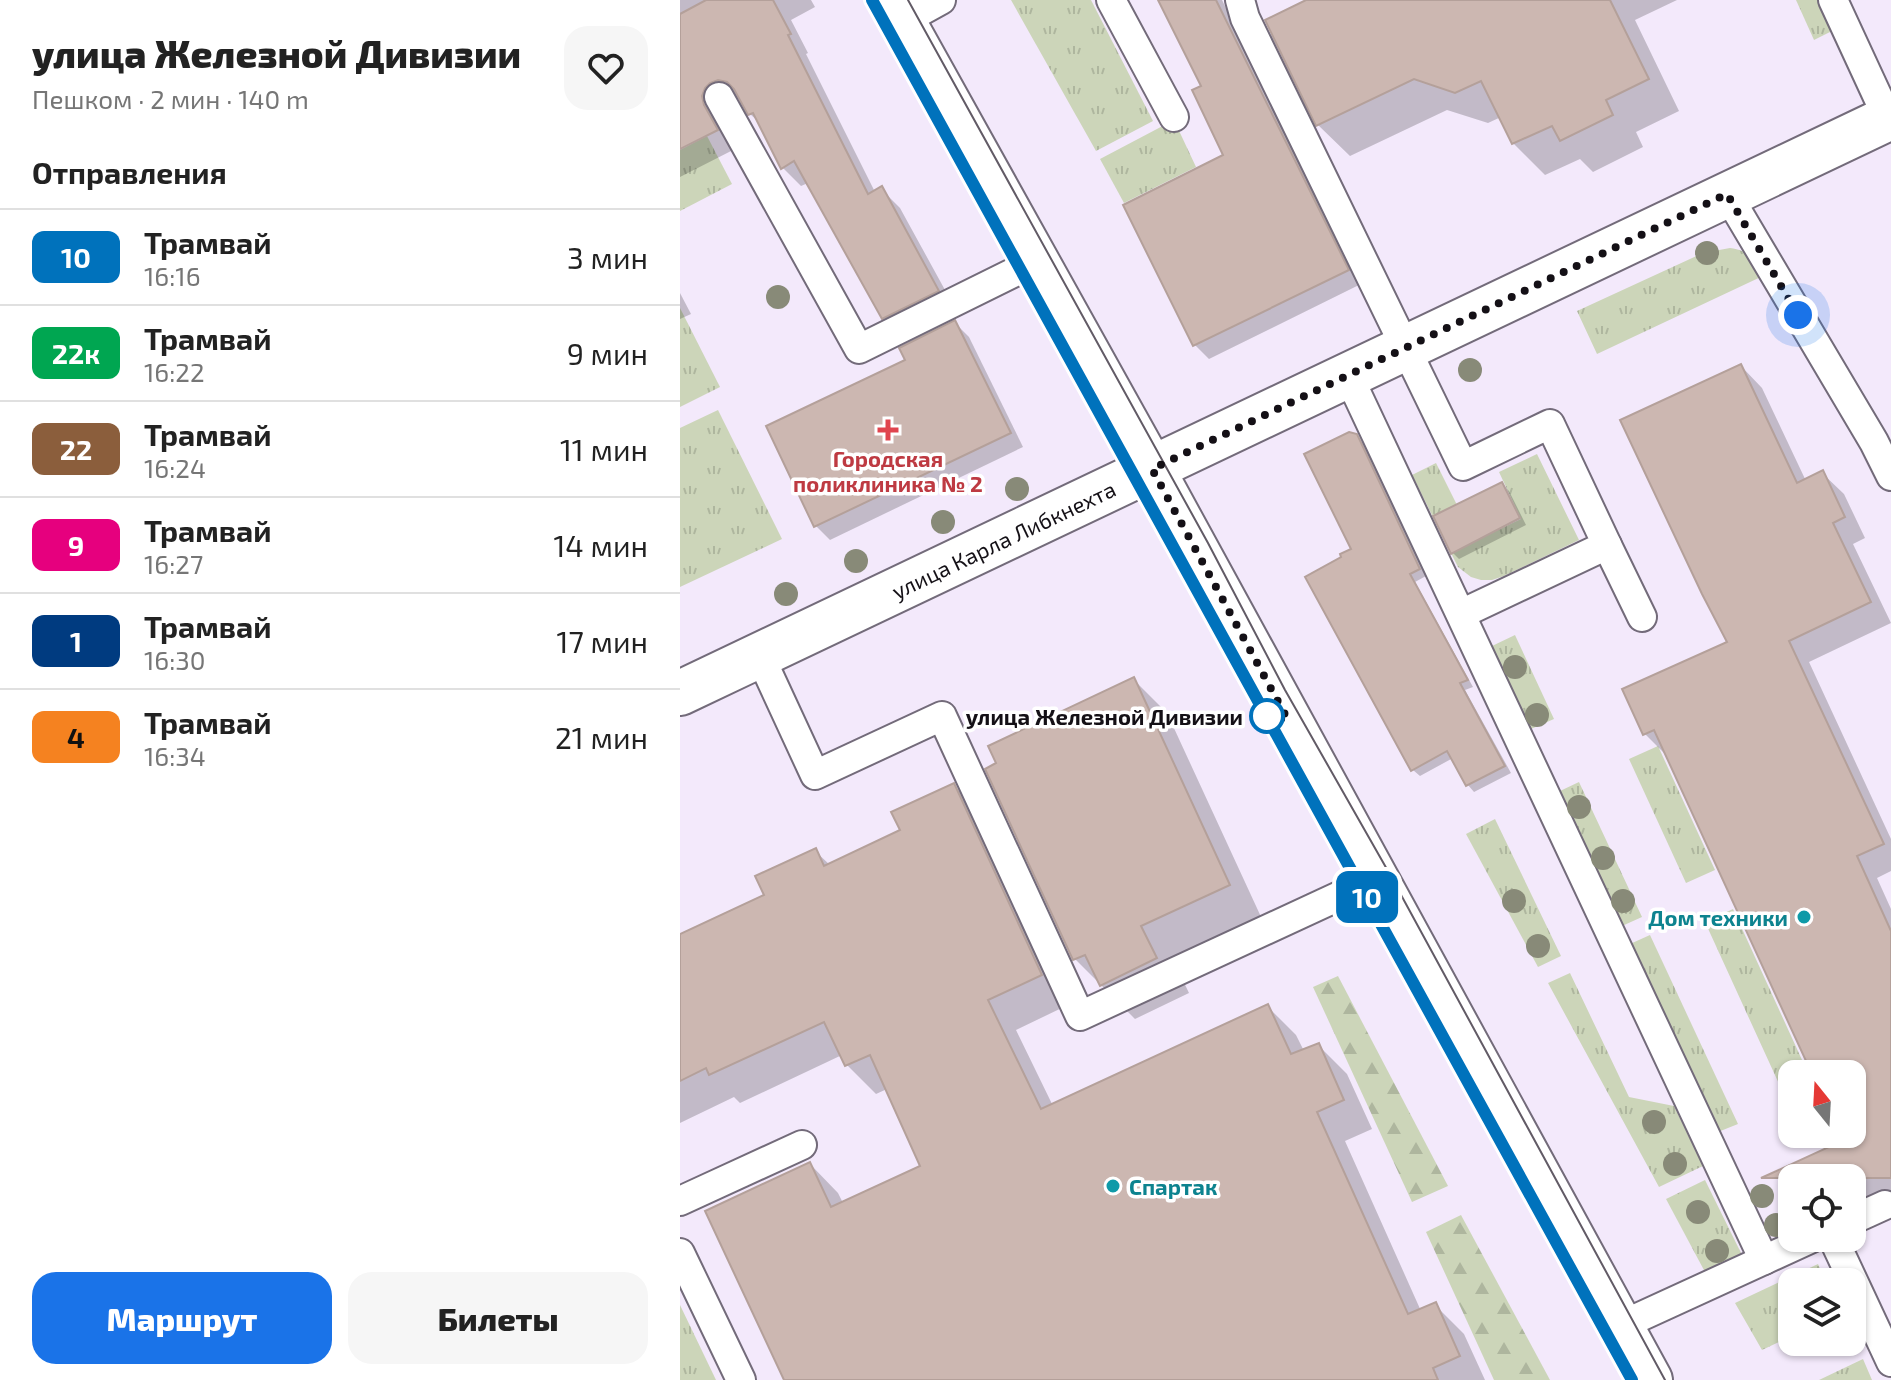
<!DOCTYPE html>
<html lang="ru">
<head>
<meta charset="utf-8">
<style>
  :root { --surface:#fff; --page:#f6f6f6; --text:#222; --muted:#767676; --line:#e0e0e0; --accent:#1a73e8 }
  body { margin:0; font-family:"Exo 2",sans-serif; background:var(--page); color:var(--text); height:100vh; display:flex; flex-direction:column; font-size:30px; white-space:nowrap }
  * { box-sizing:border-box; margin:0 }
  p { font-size:26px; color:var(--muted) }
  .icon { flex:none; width:44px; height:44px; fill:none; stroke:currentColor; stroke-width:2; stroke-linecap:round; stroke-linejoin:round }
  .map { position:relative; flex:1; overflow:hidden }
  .details { display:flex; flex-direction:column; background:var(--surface); width:680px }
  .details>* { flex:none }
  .badge { padding:0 16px; border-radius:12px; font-size:28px; line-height:52px }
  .needle { width:52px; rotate:342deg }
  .buttons { position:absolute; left:1098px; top:1060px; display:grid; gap:16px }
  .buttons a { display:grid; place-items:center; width:88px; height:88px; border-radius:16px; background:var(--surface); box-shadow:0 2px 6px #0004; font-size:40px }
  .you { position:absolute; width:40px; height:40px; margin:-20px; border:6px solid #fff; border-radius:50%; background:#1a73e8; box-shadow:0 0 0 12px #1a73e833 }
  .map>.badge { position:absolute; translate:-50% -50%; box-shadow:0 0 0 4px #fff }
  h2 { padding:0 32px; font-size:30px; line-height:72px }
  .round { display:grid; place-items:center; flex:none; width:84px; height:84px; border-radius:24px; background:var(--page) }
  .overview { display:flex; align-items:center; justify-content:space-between; height:136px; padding:0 32px }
  h1 { font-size:38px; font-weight:800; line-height:60px }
  .button { display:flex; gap:16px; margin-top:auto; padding:16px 32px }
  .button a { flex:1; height:92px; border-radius:24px; background:var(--accent); color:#fff; font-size:32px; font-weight:800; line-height:92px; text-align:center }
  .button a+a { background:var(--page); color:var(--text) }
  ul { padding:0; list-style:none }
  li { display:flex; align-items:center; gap:24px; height:96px; padding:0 32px; border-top:2px solid var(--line) }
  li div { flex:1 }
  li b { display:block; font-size:30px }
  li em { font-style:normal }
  li .badge { min-width:88px; font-weight:700; text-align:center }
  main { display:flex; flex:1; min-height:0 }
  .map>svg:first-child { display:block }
</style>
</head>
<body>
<main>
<section class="details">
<div class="overview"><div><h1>улица Железной Дивизии</h1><p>Пешком · 2 мин · 140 m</p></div><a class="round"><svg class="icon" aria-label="heart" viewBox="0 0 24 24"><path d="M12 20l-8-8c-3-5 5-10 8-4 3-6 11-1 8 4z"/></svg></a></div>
<h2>Отправления</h2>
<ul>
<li><span class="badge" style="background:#0072bc;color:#fff">10</span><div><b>Трамвай</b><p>16:16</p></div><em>3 мин</em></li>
<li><span class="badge" style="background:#00a651;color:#fff">22к</span><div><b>Трамвай</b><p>16:22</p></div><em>9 мин</em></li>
<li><span class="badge" style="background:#8b5e3c;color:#fff">22</span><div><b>Трамвай</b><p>16:24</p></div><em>11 мин</em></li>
<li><span class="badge" style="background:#e6007e;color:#fff">9</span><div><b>Трамвай</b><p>16:27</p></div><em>14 мин</em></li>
<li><span class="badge" style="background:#003b80;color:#fff">1</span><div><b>Трамвай</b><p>16:30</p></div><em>17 мин</em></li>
<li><span class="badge" style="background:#f58220;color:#111">4</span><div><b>Трамвай</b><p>16:34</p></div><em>21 мин</em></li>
</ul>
<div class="button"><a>Маршрут</a><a>Билеты</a></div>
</section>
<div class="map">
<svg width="1211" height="1380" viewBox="0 0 1211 1380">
  <defs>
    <pattern id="grass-tufts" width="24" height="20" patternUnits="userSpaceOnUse" patternTransform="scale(2)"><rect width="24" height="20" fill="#ccd5b9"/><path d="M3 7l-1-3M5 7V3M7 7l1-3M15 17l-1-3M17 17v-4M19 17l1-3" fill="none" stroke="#aeb69e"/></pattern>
    <pattern id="forest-firs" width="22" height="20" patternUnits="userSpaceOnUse" patternTransform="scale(2)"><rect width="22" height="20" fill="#ccd5b9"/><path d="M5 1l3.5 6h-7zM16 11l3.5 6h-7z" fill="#aeb69e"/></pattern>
  </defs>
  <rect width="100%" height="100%" fill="#f3e9fb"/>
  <!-- grass -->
  <g fill="url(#grass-tufts)">
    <polygon points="331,0 411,0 473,121 416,151"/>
    <polygon points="1116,0 1138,0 1152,31 1134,40"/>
    <polygon points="494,120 516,167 444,203 420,159"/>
    <polygon points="27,136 52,184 0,211 0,150"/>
    <path d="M1050 248C1070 251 1074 259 1085 275L917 354 897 311 1023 253Z"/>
    <polygon points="0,308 40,387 0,407"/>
    <polygon points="38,410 102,539 0,587 0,428"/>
    <polygon points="857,454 899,540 824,576 812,580 801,580 791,577 778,567 732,475 756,463 795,541 841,519 819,472"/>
    <polygon points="835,635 874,719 851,729 812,646"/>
    <polygon points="978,746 1035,870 1006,883 949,759"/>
    <polygon points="899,782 962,917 942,926 880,791"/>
    <polygon points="815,819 881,956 858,967 786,834"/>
    <polygon points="1053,909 1128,1073 1112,1074 1112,1080 1100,1086 1025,922"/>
    <polygon points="970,935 1058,1124 1038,1132 950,944"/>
    <polygon points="890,973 949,1097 994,1106 1023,1166 979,1187 868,983"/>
    <polygon points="1025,1180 1062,1255 1025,1272 986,1199"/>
    <polygon points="1138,1264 1146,1282 1112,1282 1112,1336 1082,1350 1055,1303"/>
    <polygon points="0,1305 36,1380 0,1380"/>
    <polygon points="1183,1359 1192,1380 1139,1380"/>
  </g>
  <!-- forest -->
  <g fill="url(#forest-firs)">
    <polygon points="658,976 768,1186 732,1202 633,987"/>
    <polygon points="781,1215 870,1380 814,1380 746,1232"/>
  </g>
  <!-- shadow -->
  <g fill="#0003">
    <polygon points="0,0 131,0 135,7 111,20 128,53 126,54 195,192 201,189 220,208 276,310 223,336 204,317 128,183 121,186 102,167 81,124 70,114 61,98 51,100 55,149 0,177"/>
    <polygon points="480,0 542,0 681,284 529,359 515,345 446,206 546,156 523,87"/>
    <polygon points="631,0 997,0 955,20 999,111 956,132 963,147 913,172 900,159 865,175 833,143 821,117 808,123 767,110 670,156 638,125"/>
    <polygon points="0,293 11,314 0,319"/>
    <polygon points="275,323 289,337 343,447 150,540 136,526"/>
    <polygon points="1061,366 1082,388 1126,481 1142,473 1164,494 1185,538 1173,544 1211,623 1129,662 1211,839 1211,871 1197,878 1211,909 1211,1207 1188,1218 1172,1202 1172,1178 1158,1178 1165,1141 1161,1134 1172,1134 1172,1074 1134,1074 986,755 965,734 1050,643"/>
    <polygon points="676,436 684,444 746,576 735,582 793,687 785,690 831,773 794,792 788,785 773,758 740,776 733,770 674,550"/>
    <polygon points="822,484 829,491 846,525 779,559 772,552"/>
    <polygon points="453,679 487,713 582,919 493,960 509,993 455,1019 395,959 308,769"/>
    <polygon points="274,786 303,815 390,1004 336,1030 373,1106 587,1006 616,1035 624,1051 638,1045 667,1074 692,1129 665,1141 741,1311 755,1305 784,1334 805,1380 107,1380 130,1164 158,1193 163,1203 242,1167 207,1089 196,1094 167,1065 162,1055 60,1103 54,1097 0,1123 0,937 87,896 135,851 150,865 223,831"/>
  </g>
  <!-- building -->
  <g fill="#ccb7b1" stroke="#b4a09a" stroke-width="2">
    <polygon points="26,0 93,0 111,34 108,35 188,194 202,186 259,291 202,319 114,161 101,169 73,113 68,115 54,89 47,82 38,80 30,83 25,88 22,96 24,105 38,130 0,149 0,14"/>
    <polygon points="478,0 536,0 669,270 513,346 443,205 543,155 512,90 521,86"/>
    <polygon points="626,0 930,0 969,79 926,100 933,115 880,141 872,126 832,144 801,81 775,93 734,79 636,126 585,20"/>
    <polygon points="275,320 331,433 134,527 86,426 225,360 219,348"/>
    <polygon points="1061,364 1117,483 1143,470 1165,517 1153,523 1191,602 1109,641 1204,844 1177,856 1211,931 1211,1178 1081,1178 1162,1141 1159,1134 1172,1134 1172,1074 1132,1074 974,730 963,735 942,689 1047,642 1022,594 940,420"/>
    <polygon points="669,432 677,434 740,569 730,574 788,680 780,683 825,766 786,786 767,751 731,771 625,577 661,557 660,554 671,549 624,454"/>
    <polygon points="822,482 840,518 771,554 753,516"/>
    <polygon points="454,677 550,885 461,926 477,958 420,986 405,955 393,960 305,769 316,763 308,746"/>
    <polygon points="274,783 362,975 308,1000 361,1109 588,1004 611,1054 639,1043 664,1100 637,1112 728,1314 756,1302 780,1356 753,1368 758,1380 104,1380 25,1211 130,1162 151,1207 240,1166 190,1055 165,1066 144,1022 29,1075 26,1068 0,1081 0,934 84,895 75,876 136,848 144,866 220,830 211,812"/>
  </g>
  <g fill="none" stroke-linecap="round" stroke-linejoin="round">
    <defs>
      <g id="service">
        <polyline points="431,0 494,117"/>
        <polyline points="560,0 565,18 783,466 870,424 927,545 781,614"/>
        <polyline points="1153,0 1208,119"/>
        <polyline points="223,21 261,0"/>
        <polyline points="39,97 179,349 357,261"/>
        <polyline points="1047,194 1194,442 1211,476"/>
        <polyline points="668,375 1084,1260"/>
        <polyline points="927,545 962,617"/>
        <polyline points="80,656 135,775 262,716 400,1016 696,879"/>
        <polyline points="0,1201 122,1145"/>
        <polyline points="1172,1220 1205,1205"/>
        <polyline points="1153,1238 1211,1362"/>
        <polyline points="0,1253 61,1380"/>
        <polyline points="940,1326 1132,1238"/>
      </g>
      <g id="minor">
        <path id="s1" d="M0 693 1211 117"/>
      </g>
      <polyline id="tertiary" points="211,0 472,469 970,1380"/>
    </defs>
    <!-- service casing -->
    <use href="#service" stroke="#736b7a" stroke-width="32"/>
    <!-- minor casing -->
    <use href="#minor" stroke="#736b7a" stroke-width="48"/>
    <!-- tertiary casing -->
    <use href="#tertiary" stroke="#736b7a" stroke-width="48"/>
    <!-- service -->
    <use href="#service" stroke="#fff" stroke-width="28"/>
    <!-- minor -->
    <use href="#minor" stroke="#fff" stroke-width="44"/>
    <!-- tertiary -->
    <use href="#tertiary" stroke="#fff" stroke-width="44"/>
    <!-- tram -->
    <g stroke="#625b66" stroke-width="2">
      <polyline points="192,0 952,1380"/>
      <polyline points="228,0 528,543 605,690 708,871 985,1380"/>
    </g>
  </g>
  <!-- trees -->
  <g fill="#888a78">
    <circle cx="1027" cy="253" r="12"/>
    <circle cx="98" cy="297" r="12"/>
    <circle cx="790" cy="370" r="12"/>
    <circle cx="337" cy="489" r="12"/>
    <circle cx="263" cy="522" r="12"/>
    <circle cx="176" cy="561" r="12"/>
    <circle cx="106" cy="594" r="12"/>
    <circle cx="835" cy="667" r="12"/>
    <circle cx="857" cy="715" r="12"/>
    <circle cx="899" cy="807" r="12"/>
    <circle cx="923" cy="858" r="12"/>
    <circle cx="834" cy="901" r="12"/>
    <circle cx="943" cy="901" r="12"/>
    <circle cx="858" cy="946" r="12"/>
    <circle cx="974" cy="1122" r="12"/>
    <circle cx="995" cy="1164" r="12"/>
    <circle cx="1082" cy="1196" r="12"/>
    <circle cx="1018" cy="1212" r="12"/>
    <circle cx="1096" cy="1225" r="12"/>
    <circle cx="1037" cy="1251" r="12"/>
  </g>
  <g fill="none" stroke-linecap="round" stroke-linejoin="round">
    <defs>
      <polyline id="line" points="192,0 952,1380"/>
    </defs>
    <!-- line casing -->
    <use href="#line" stroke="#fff" stroke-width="18"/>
    <!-- line -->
    <use href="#line" stroke="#0072bc" stroke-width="12"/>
    <!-- walk -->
    <polyline stroke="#141016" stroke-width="8" stroke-dasharray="0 14.4" points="587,716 608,720 472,469 1047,194 1118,315"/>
  </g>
  <!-- markers -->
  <path fill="#e0444e" stroke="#fff" stroke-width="3" d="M204 418h8v8h8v8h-8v8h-8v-8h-8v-8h8z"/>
  <circle fill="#fff" stroke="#0072bc" stroke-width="4" cx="587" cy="716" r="16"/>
  <g fill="#0f9aa8" stroke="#fff" stroke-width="3">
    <circle cx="1124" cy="917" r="8"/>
    <circle cx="433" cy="1186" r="8"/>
  </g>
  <g text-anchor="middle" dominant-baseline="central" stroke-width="7" stroke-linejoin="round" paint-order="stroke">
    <!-- health labels -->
    <g font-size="22" font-weight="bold" fill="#be3a42" stroke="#fff">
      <text x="208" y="458">Городская<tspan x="208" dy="25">поликлиника № 2</tspan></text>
    </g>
    <!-- street labels -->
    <g font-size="22" fill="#141016" stroke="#fff">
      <text stroke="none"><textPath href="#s1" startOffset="358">улица Карла Либкнехта</textPath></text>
    </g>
    <!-- stop labels -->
    <g font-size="22" font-weight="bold" fill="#141016" stroke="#fff" text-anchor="end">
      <text x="563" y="716">улица Железной Дивизии</text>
    </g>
    <!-- culture labels -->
    <g font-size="22" font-weight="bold" fill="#0d838f" stroke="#fff" text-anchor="end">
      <text x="1108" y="917">Дом техники</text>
      <text x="449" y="1186" text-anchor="start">Спартак</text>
    </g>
  </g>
</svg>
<div class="buttons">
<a><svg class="needle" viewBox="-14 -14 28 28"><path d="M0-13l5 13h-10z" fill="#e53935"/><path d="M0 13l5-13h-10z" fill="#767676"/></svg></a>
<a><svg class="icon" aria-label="locate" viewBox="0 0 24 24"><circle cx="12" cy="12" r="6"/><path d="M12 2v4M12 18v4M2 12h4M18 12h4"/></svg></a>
<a><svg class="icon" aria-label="layers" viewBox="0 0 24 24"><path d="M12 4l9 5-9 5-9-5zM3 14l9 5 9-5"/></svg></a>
</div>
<div class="you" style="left:1118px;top:315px"></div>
<b class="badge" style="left:687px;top:897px;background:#0072bc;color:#fff">10</b>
</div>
</main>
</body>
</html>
